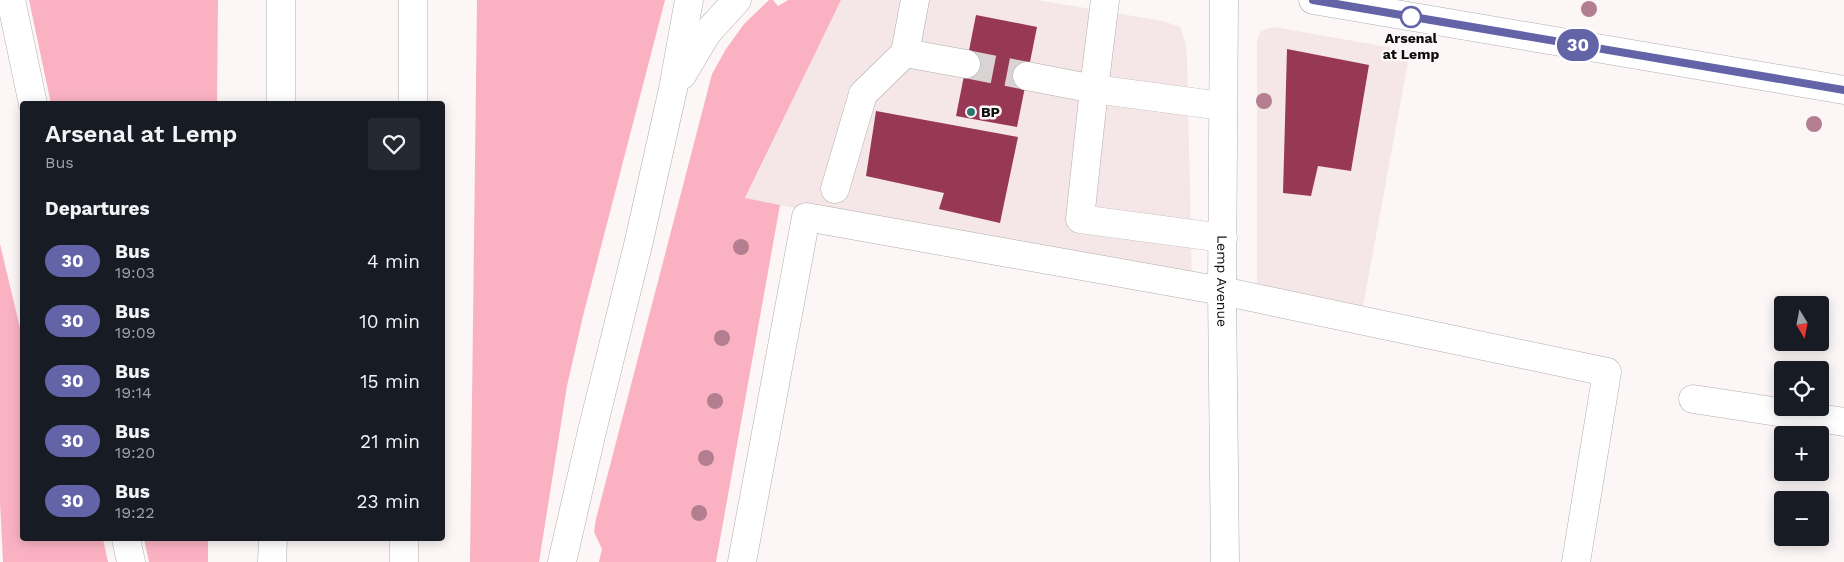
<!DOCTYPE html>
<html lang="en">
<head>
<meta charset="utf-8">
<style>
  :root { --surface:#171b24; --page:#242831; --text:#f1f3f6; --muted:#9ea1a6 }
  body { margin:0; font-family:"Work Sans",sans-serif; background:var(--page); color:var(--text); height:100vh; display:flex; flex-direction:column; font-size:19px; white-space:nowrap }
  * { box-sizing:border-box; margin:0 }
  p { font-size:16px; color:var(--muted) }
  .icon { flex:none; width:28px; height:28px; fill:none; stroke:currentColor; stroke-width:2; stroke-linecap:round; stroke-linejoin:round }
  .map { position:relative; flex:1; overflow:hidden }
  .details { position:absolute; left:20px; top:101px; width:425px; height:440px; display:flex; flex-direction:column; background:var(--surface); border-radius:5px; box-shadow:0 2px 12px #0003 }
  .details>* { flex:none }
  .badge { padding:0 10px; border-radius:16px; font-size:18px; line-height:32px }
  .needle { width:32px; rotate:170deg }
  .tools { position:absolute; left:1774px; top:296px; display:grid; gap:10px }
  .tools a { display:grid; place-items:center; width:55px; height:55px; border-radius:5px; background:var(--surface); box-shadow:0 2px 12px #0003; font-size:25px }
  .map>.badge { position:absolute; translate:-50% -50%; box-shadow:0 0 0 2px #fff }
  h2 { padding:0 25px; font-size:19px; line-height:45px }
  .round { display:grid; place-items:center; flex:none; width:52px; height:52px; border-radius:5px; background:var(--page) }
  .headline { display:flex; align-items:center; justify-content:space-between; height:85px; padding:0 25px }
  h1 { font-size:24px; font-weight:600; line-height:38px }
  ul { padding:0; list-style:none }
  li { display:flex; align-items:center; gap:15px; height:60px; padding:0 25px }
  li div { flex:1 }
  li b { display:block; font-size:19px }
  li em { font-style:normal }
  li .badge { min-width:55px; font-weight:700; text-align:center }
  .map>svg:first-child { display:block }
</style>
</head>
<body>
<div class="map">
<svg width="1844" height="562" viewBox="0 0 1844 562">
  <rect width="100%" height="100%" fill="#fdf6f7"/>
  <!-- built -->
  <g fill="#f5e6e8">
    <polygon points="841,0 1037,0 1163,21 1180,27 1185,41 1187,57 1192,280 745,199"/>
    <polygon points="1274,27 1410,51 1362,312 1257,292 1257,41 1261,31"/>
  </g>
  <!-- green -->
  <g fill="#fab2c3">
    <polygon points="29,0 218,0 217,104 51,104"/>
    <polygon points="477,0 665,0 583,316 567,386 539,562 470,562"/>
    <polygon points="769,0 773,0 778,6 788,0 841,0 745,198 780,205 716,562 599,562 602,549 594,532 596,519 712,74 726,49 744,24"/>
    <polygon points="0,244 20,328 22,328 22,539 103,539 108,562 3,562 0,502"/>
    <polygon points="144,539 208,539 208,562 149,562"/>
  </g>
  <!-- building -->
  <g fill="#973856">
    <polygon points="976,15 1037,27 1017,127 956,116"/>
    <polygon points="1287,49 1369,65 1351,171 1318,166 1311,196 1283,193"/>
    <polygon points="876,111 1018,137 1000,223 939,209 944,193 866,176"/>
  </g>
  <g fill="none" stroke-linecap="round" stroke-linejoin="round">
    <!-- minor-tunnel -->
    <polyline stroke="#d9d3d4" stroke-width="28" stroke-dasharray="28 14" stroke-linecap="butt" points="966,64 1027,76"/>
    <defs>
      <g id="minor">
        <path id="s1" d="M1224 0 1222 291 1225 562"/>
        <polyline points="905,53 966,64"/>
        <polyline points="1027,76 1094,89 1105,0"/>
        <polyline points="1222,106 1094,89 1080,219 1223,238"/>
        <polyline points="835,189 863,94 905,53 915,0"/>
        <polyline points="1693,399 1844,422"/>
        <polyline points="742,562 806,217 1222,291 1607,372 1576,562"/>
      </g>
      <polyline id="major" points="1313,0 1844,90"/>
      <g id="highway">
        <polyline points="11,0 33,104"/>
        <polyline points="281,0 281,104"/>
        <polyline points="682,75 707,33 737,0"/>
        <polyline points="413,104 413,0"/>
        <polyline points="126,539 131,562"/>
        <polyline points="272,562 273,539"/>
        <polyline points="404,562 404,539"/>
        <polyline points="562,562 592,431 639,241 673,89 689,0"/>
      </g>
    </defs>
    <!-- minor casing -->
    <use href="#minor" stroke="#b2acad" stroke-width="29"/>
    <!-- major casing -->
    <use href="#major" stroke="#b2acad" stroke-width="29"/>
    <!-- highway casing -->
    <use href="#highway" stroke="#b2acad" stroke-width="29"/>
    <!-- minor -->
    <use href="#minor" stroke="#fff" stroke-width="28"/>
    <!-- major -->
    <use href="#major" stroke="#fff" stroke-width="28"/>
    <!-- highway -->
    <use href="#highway" stroke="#fff" stroke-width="28"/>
  </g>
  <!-- trees -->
  <g fill="#b37e90">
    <circle cx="1589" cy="9" r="8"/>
    <circle cx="1264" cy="101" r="8"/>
    <circle cx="1814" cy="124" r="8"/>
    <circle cx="741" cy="247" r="8"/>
    <circle cx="722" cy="338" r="8"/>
    <circle cx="715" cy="401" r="8"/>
    <circle cx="706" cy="458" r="8"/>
    <circle cx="699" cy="513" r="8"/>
  </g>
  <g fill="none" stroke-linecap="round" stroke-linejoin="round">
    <defs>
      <polyline id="line" points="1313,0 1844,90"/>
    </defs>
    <!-- line casing -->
    <use href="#line" stroke="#fff" stroke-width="11"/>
    <!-- line -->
    <use href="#line" stroke="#6364a8" stroke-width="8"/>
  </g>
  <!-- markers -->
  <circle fill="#fff" stroke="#6364a8" stroke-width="2.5" cx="1411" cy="17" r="10"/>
  <circle fill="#2f756d" stroke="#fdf6f7" stroke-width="2" cx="971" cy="112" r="5"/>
  <g text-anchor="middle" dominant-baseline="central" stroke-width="5" stroke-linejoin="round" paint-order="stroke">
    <!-- stop labels -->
    <g font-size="14" font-weight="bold" fill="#0d0b0c" stroke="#fdf6f7">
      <text x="1411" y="38">Arsenal<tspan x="1411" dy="16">at Lemp</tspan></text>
    </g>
    <!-- poi labels -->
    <g font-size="14" font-weight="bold" fill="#0d0b0c" stroke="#fdf6f7" text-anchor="start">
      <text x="981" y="112">BP</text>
    </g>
    <!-- street labels -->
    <g font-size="14" fill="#0d0b0c" stroke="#fdf6f7">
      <text stroke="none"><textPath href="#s1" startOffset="281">Lemp Avenue</textPath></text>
    </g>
  </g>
</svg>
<div class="tools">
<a><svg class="needle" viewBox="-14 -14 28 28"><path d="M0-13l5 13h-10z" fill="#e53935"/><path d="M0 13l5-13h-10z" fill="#9ea1a6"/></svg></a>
<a><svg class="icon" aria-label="locate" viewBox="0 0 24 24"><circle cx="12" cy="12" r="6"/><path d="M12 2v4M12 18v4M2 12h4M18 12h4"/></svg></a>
<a>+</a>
<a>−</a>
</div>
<b class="badge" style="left:1578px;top:45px;background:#6364a8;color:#fff">30</b>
<section class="details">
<div class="headline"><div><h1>Arsenal at Lemp</h1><p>Bus</p></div><a class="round"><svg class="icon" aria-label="heart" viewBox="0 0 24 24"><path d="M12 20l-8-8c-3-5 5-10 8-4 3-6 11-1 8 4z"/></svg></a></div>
<h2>Departures</h2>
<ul>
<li><span class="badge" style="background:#6364a8;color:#fff">30</span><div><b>Bus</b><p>19:03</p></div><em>4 min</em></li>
<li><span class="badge" style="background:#6364a8;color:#fff">30</span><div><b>Bus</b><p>19:09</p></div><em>10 min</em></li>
<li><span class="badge" style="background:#6364a8;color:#fff">30</span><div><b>Bus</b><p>19:14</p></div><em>15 min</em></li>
<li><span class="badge" style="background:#6364a8;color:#fff">30</span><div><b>Bus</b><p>19:20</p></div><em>21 min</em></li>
<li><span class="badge" style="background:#6364a8;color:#fff">30</span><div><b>Bus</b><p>19:22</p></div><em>23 min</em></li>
</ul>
</section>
</div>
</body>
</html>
